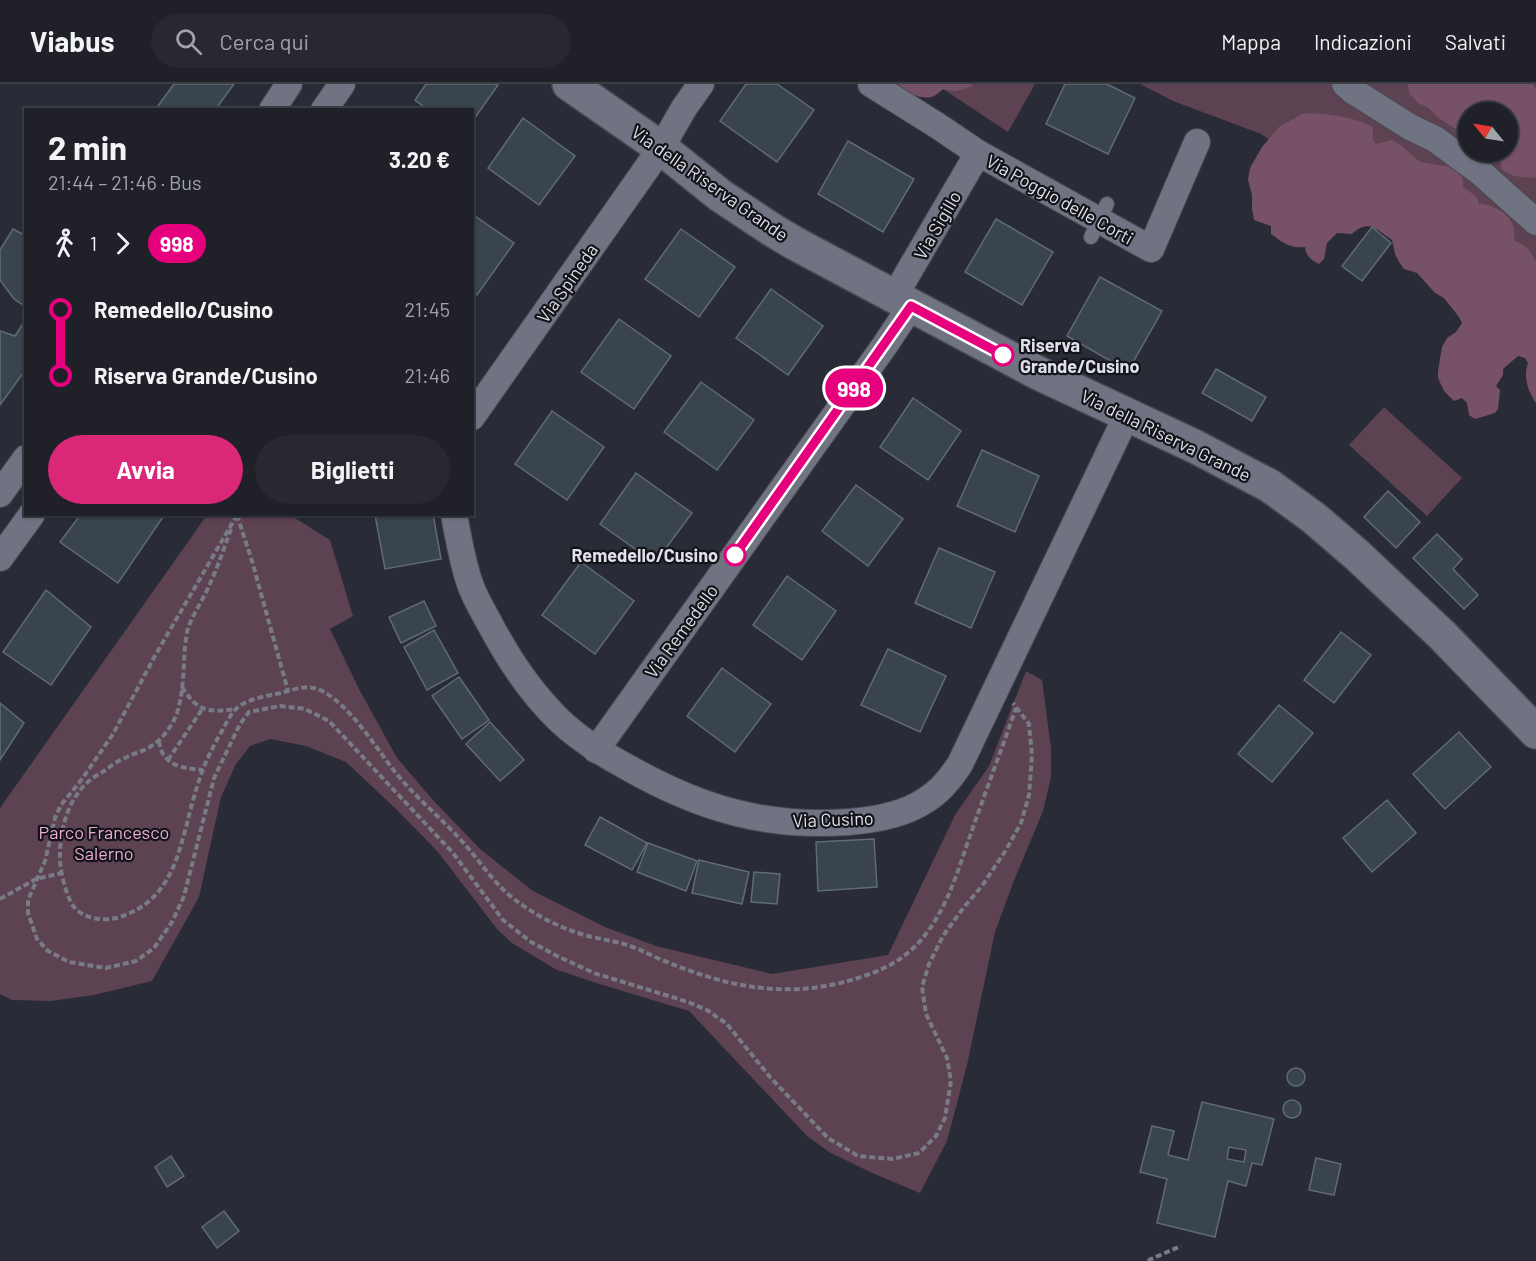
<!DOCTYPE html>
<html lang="it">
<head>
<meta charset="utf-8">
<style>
  :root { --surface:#1f2028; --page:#272830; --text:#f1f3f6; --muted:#a1a3a8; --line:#3c3e45; --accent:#db2777 }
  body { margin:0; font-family:Barlow,sans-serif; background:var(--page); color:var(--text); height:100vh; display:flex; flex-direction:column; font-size:22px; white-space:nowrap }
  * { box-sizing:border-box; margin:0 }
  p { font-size:20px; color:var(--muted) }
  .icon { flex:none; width:33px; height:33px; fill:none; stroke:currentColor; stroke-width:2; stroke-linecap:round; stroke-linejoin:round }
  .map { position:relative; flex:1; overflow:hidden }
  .details { position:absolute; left:24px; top:24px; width:450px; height:408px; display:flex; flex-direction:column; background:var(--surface); border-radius:0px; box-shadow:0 2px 4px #0004,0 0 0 2px var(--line) }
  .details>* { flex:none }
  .badge { padding:0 12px; border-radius:20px; font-size:21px; line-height:39px }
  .needle { width:39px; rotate:300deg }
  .fabs { position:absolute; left:1458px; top:18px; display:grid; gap:12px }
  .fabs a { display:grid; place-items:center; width:60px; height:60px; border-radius:50%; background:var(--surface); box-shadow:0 2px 4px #0004,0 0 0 2px var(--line); font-size:30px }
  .map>.badge { position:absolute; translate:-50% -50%; box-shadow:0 0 0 3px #fff }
  .legs { display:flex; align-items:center; gap:9px; height:66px; padding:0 24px; font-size:20px }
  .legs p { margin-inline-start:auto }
  .headline { display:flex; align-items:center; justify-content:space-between; height:102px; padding:0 24px }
  h1 { font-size:33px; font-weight:700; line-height:45px }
  .primary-button { display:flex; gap:12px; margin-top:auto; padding:12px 24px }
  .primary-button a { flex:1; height:69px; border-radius:36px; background:var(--accent); color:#fff; font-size:24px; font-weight:700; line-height:69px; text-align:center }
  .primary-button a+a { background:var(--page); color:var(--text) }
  ul { padding:0 24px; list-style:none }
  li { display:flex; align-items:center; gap:21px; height:66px; font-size:22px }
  li i { display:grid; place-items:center; width:9px; height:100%; margin:0 8px; background:currentColor }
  li i::after { content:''; width:15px; height:15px; margin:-8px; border:4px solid; border-radius:50%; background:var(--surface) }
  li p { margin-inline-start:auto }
  li:first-child i { background:linear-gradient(#0000 50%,currentColor 0) }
  li:last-child i { background:linear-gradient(currentColor 50%,#0000 0) }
  header { display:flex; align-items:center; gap:36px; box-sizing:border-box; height:84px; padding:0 30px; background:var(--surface); border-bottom:2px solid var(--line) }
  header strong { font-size:28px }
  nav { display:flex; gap:33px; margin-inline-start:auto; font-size:21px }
  .search { width:420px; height:54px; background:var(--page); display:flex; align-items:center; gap:15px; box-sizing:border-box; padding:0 21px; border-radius:33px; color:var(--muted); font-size:22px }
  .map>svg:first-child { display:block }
</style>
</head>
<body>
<header>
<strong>Viabus</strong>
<div class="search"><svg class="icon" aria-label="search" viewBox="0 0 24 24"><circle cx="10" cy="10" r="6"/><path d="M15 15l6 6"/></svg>Cerca qui</div>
<nav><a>Mappa</a><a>Indicazioni</a><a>Salvati</a></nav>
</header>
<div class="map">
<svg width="1536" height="1177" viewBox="0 0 1536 1177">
  <rect width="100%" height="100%" fill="#292b36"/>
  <!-- green -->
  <g fill="#5d4251" fill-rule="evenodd">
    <path d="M884 0H1035L1008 48 943 5C939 8 936 12 931 13 919 16 895 4 884 0Z"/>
    <path d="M1140 0H1536V245L1524 234 1261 50 1173 17ZM1468 28H1508V68H1468Z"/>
    <polygon points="1384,323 1462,394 1427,432 1349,361"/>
    <polygon points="207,431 290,431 330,456 353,532 330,545 359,605 397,674 432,715 480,765 533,807 605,843 656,862 772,890 888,871 955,731 989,682 1026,587 1042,596 1051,664 1051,693 1043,727 1013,799 995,848 967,981 947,1057 920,1109 870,1088 829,1068 807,1052 689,927 593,898 555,885 512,859 497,845 438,768 396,725 346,678 306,662 270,655 250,662 236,680 221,713 199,813 152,897 94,911 51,917 12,916 0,910 0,724"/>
  </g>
  <!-- forest -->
  <g fill="#775165">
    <path d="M884 0H972V2C961 7 955 8 943 5 939 8 936 12 931 13 919 16 896 4 884 0Z"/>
    <polygon points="1408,0 1533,0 1536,6 1536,94 1513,92 1502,86 1499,73 1492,68 1508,68 1508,28 1468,28 1468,53 1437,33 1429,24 1418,19 1409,9"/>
    <path d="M1304 29C1329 30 1351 32 1373 43V55L1376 60 1392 56 1401 61 1420 78 1450 83 1459 87 1463 96V103L1477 113 1479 120C1491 119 1510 130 1513 142 1515 147 1514 153 1514 157 1527 161 1529 166 1536 177V319C1528 308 1523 292 1528 279L1525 274 1518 272 1503 285V291L1496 302 1500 306 1498 325 1495 329 1475 335 1469 331 1467 319 1462 314 1454 317 1444 307 1438 294V287L1442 263 1447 254 1456 248 1462 239 1459 233 1444 214 1435 209 1417 189 1404 185 1399 178 1395 170 1392 156C1377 146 1369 134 1352 150L1337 149 1327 159 1324 175 1319 180C1311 176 1306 172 1305 163 1290 165 1282 158 1271 150V142L1254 136 1252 125V111L1248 96 1250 84 1262 63 1279 43Z"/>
  </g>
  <!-- building -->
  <g fill="#39444e" stroke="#5f6b75" stroke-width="1.5" fill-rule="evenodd">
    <polygon points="174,0 234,0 215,26 155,26"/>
    <polygon points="426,0 497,0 498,1 472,38 472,26 428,26 415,16"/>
    <polygon points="746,0 777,0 814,26 777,78 720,37"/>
    <polygon points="1065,0 1107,0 1135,14 1108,70 1046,40"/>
    <polygon points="523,34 575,72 539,121 488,84"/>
    <polygon points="848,57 914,95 883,148 818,110"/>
    <polygon points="472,130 514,159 477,211 472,207"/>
    <polygon points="996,135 1053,168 1022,221 965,188"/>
    <polygon points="1372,143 1391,159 1362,197 1342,182"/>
    <polygon points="13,145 26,152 26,223 14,215 0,196 0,166"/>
    <polygon points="681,145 735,183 699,233 645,195"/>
    <polygon points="1100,193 1162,227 1128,287 1067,252"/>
    <polygon points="771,205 823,242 788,291 736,254"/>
    <polygon points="26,235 26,285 0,321 0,247 15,252"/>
    <polygon points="619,235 671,272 634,325 581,288"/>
    <polygon points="1216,285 1266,313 1252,337 1202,309"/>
    <polygon points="701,298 754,336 717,386 664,348"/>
    <polygon points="913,314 961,347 928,396 880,363"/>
    <polygon points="552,327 604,363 567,416 515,380"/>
    <polygon points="982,366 1039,392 1015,448 957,422"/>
    <polygon points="636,389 692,429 655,479 600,440"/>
    <polygon points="856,401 903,435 868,482 822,447"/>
    <polygon points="1388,407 1420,438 1396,464 1364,433"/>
    <polygon points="81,430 165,430 118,499 60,458"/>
    <polygon points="433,430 441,475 385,485 375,431"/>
    <polygon points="1437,450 1462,475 1453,485 1478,511 1464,525 1413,474"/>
    <polygon points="939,464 995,488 971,544 915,519"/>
    <polygon points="581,478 634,517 595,570 542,531"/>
    <polygon points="787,492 836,527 802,576 753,541"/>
    <polygon points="46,506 91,543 51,601 3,568"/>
    <polygon points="424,517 436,542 401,559 389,533"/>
    <polygon points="434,546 458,589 427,606 404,563"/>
    <polygon points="1341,548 1371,571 1334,619 1304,596"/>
    <polygon points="888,565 946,592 920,648 861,621"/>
    <polygon points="722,584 771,620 735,668 687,632"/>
    <polygon points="459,593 489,636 462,655 432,612"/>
    <polygon points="0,619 24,639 0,676"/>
    <polygon points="1279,621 1313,649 1272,698 1238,670"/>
    <polygon points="490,638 524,676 500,697 466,660"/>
    <polygon points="1459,648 1491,683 1445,725 1413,690"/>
    <polygon points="1387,716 1416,749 1372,788 1343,754"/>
    <polygon points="600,733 647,759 632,786 585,761"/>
    <polygon points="874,755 877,803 818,807 816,758"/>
    <polygon points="648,759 697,777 686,807 637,788"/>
    <polygon points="699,776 749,788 742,820 692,809"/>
    <polygon points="754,788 780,790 777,820 751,818"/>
    <circle cx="1296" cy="993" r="9"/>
    <circle cx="1292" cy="1025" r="9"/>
    <path d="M1202 1018 1274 1035 1262 1081 1252 1079 1246 1102 1228 1097 1215 1153 1157 1139 1167 1095 1140 1088 1152 1042 1174 1047 1168 1071 1188 1076ZM1229 1063 1246 1066 1244 1078 1227 1075Z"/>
    <polygon points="171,1072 184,1092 167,1103 155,1083"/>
    <polygon points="1316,1074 1341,1080 1334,1111 1309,1106"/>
    <polygon points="224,1127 239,1147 217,1164 202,1143"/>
  </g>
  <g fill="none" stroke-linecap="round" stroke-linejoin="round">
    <defs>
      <polyline id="lane" points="1091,153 1107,120"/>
      <g id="street">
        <polyline points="871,0 938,42 978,69 1151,165 1197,58"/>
        <polyline points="1345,0 1353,7 1410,43 1435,55 1480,88 1536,138"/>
        <polyline points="272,26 289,0"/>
        <polyline points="324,26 342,0"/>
        <polyline points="894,213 978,69"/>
        <polyline points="472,333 661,64 684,24 701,0"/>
        <polyline points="0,410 26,374"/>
        <path d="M454 430C458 453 462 475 469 497 474 513 483 527 491 542 509 576 532 610 560 637 580 656 603 670 627 683 699 724 765 744 848 738 875 736 904 731 926 716 941 707 951 694 960 680L1127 331"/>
        <polyline points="0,474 32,430"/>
        <polyline points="596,666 885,261 911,222"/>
      </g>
      <polyline id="secondary" points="569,0 661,64 721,112 774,147 796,160 1038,289 1196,363 1270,402 1314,434 1357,471 1442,551 1536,648"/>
    </defs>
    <!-- lane casing -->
    <use href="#lane" stroke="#474852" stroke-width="16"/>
    <!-- street casing -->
    <use href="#street" stroke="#474852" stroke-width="28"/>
    <!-- secondary casing -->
    <use href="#secondary" stroke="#474852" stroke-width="36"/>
    <!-- path -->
    <g stroke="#797b84" stroke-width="4" stroke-dasharray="6 3" stroke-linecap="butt">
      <polyline points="237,431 156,570 113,650 82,695 61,721 55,734 45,777 28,816 28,829 37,855 48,867 69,878 106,884 136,877 154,864 172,838 184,812 214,694 240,640 249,628 280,622 305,625 329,637 453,769 503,836 531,858 557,872 594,889 688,918 707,926 727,940 770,993 828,1054 858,1072 892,1075 919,1069 936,1052 945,1034 951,997 947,974 926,930 922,903 929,880 943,852 964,823 982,802 1006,766 1021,739 1029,711 1032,671 1029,640 1013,619"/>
      <polyline points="237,431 252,477 288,607"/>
      <path d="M231 445C224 465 217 485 208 504 202 518 192 531 188 545 186 549 186 558 185 563 183 586 184 613 175 634 168 648 158 660 144 666 138 669 132 670 127 673 119 676 111 682 104 687 99 690 93 693 89 697 68 715 60 745 60 771 59 783 66 813 74 823 84 835 102 837 116 834 179 817 180 755 197 703 203 682 212 664 223 645 227 638 231 629 238 623 250 614 267 612 281 609 296 605 310 599 324 608 353 625 375 663 396 689 415 713 439 732 459 754 478 774 492 798 514 815 532 829 556 842 578 849 595 855 613 856 630 862 639 865 647 869 655 873 727 904 791 918 867 891 890 883 910 871 925 851 948 822 958 786 970 752 985 709 1001 667 1016 624"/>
      <path d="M182 603C197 627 208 629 235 625"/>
      <path d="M159 657C162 682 182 684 203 686"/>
      <polyline points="168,676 203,624"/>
      <polyline points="0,815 36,795 62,789"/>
      <polyline points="1148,1177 1151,1175 1181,1162"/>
    </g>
    <!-- lane -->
    <use href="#lane" stroke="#707381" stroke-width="14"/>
    <!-- street -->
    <use href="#street" stroke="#707381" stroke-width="26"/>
    <!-- secondary -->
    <use href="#secondary" stroke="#707381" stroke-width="33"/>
  </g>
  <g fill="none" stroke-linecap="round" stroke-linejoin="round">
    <defs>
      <polyline id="line-1" points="735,471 911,222 1003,271"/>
    </defs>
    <!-- line-1 casing -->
    <use href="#line-1" stroke="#fff" stroke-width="14"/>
    <!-- line-1 -->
    <use href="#line-1" stroke="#e6007e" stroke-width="9"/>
  </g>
  <!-- markers -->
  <g fill="#fff" stroke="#e6007e" stroke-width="3">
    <circle cx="1003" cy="271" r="10"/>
    <circle cx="735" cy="471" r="10"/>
  </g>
  <g text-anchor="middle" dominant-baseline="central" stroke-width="4.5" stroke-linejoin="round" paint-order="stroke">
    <!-- street labels -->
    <g font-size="18" fill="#dfe0e8" stroke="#131419">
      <text transform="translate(710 99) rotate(35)">Via della Riserva Grande</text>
      <text transform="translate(1060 115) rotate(29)">Via Poggio delle Corti</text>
      <text transform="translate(937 141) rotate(-60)">Via Sigillo</text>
      <text transform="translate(567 199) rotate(-55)">Via Spineda</text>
      <text transform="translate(1166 351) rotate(26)">Via della Riserva Grande</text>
      <text transform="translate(681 547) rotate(-54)">Via Remedello</text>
      <text transform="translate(833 735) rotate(-2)">Via Cusino</text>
    </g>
    <!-- stop labels -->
    <g font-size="18" font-weight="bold" fill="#dfe0e8" stroke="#131419" text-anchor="start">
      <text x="1020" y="261">Riserva<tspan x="1020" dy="21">Grande/Cusino</tspan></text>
      <text x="718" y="471" text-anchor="end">Remedello/Cusino</text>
    </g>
    <!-- park labels -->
    <g font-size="18" fill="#eeacd0" stroke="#131419">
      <text x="104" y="748">Parco Francesco<tspan x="104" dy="21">Salerno</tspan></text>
    </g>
  </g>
</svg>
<div class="fabs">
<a><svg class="needle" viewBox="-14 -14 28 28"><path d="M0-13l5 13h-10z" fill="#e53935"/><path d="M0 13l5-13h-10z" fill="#a1a3a8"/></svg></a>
</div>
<b class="badge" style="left:854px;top:304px;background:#e6007e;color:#fff">998</b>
<section class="details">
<div class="headline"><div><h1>2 min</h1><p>21:44 – 21:46 · Bus</p></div><b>3.20 €</b></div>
<div class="legs"><svg class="icon" aria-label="walk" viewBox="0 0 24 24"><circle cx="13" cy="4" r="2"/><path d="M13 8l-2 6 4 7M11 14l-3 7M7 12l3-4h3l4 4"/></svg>1<svg class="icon" aria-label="forward" viewBox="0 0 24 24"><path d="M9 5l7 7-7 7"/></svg><b class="badge" style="background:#e6007e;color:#fff">998</b></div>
<ul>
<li><i style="color:#e6007e"></i><b>Remedello/Cusino</b><p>21:45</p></li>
<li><i style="color:#e6007e"></i><b>Riserva Grande/Cusino</b><p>21:46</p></li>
</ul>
<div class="primary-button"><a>Avvia</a><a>Biglietti</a></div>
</section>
</div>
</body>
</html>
